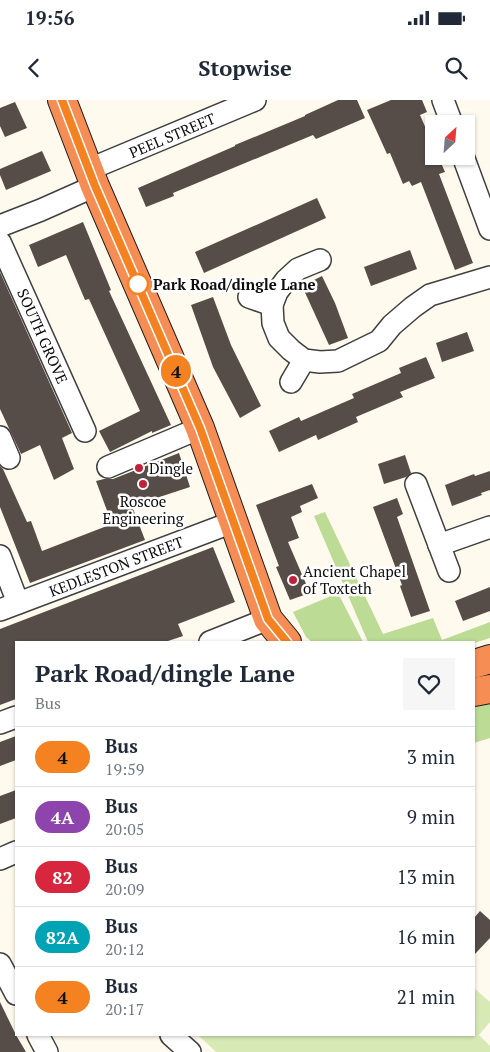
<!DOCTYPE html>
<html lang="en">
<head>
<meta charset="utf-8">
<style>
  :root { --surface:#fff; --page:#f6f6f7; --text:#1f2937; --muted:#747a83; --line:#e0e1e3 }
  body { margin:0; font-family:"PT Serif",serif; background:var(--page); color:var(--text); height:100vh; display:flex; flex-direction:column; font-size:19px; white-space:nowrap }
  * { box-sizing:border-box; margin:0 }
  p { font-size:16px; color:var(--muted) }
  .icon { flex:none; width:28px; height:28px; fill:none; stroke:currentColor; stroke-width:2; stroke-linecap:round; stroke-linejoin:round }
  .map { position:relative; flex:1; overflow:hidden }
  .side { position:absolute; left:15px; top:541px; width:460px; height:395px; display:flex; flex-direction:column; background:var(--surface); border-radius:0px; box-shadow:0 1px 4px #0004 }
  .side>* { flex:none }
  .badge { padding:0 10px; border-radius:16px; font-size:18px; line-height:32px }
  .needle { width:32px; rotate:26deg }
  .fabs { position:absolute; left:425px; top:15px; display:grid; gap:10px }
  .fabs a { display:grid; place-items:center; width:50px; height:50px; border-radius:0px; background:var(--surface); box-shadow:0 1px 4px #0004; font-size:25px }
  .map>.badge { position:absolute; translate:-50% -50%; box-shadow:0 0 0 2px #fff }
  .round { display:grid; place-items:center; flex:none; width:52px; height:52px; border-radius:0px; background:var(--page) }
  .headline { display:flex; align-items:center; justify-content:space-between; height:85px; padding:0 20px }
  h1 { font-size:24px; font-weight:600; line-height:38px }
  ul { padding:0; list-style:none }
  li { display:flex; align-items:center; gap:15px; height:60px; padding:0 20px; border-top:1px solid var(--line) }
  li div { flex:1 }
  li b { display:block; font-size:19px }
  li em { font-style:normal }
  li .badge { min-width:55px; font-weight:700; text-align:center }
  .status { display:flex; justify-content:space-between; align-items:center; height:35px; padding:0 25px; background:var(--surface); direction:ltr }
  .status svg { height:14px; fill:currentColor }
  header { display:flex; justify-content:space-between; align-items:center; height:65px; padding:0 20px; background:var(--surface); font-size:22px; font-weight:600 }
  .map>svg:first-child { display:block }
</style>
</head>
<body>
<div class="status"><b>19:56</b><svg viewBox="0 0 49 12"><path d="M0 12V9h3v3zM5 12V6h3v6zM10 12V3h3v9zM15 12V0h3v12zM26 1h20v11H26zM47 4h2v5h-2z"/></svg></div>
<header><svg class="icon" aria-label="back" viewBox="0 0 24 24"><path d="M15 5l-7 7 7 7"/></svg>Stopwise<svg class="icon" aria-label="search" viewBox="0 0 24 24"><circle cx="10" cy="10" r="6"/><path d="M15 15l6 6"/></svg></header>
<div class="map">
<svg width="490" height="952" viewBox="0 0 490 952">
  <rect width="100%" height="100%" fill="#fffaed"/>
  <!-- green -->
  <polygon fill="#d7eab6" points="474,888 490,902 490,922 479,935 490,946 490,952 216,952 198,935 474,935"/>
  <!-- forest -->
  <g fill="#bcdb95">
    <polygon points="325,412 383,534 433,518 442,540 490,522 490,538 474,543 368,542 314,416"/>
    <polygon points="338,493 363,542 312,542 306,537 293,512"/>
    <polygon points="490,600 490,638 474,643 474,603"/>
  </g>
  <!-- building -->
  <g fill="#564d49">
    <polygon points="338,0 357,0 365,18 316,39 313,35 173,93 174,96 146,107 138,88 235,46 235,45 305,16 305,15"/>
    <polygon points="391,0 422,0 427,12 420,15 434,47 434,56 438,56 445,72 439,74 473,163 455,170 421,82 412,86 409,81 403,84 390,53 387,54 367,10"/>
    <polygon points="15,2 27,28 5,37 0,26 0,8"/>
    <polygon points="42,51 51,71 6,90 0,75 0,69"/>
    <polygon points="317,98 326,118 204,173 195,152"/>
    <polygon points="83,122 111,190 109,191 171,325 152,333 152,331 110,352 99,331 140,311 89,199 85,200 66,155 38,167 29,145"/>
    <polygon points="410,150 417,169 371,186 364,167"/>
    <polygon points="0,172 72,333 62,338 74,369 54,380 40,345 21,354 0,309"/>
    <polygon points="322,176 335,203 348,238 329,245 302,186"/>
    <polygon points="213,197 231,245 261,306 240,318 213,267 191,205"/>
    <polygon points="467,232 474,251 442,262 436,243"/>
    <polygon points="426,257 435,278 400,292 403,297 356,317 358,322 318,340 316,335 279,352 269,331 299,317 301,321 354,298 352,294 401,273 399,268"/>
    <polygon points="179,353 190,387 132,406 145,440 30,483 0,407 0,366 3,369 27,422 31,421 42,451 112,424 96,381 104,379 113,379"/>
    <polygon points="405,355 411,373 406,377 384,384 378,364"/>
    <polygon points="490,371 490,390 481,393 482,395 452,406 445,385 474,374 475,376"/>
    <polygon points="312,384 318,398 300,406 302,412 291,417 299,438 288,442 310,493 290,500 276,467 279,466 256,405"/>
    <polygon points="397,398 403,414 397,417 430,511 411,517 400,486 402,485 373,407"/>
    <polygon points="213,447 235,502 178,524 183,536 165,542 16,542 16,599 0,605 0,529"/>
    <polygon points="490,487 490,511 463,521 455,501"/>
    <polygon points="16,636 16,660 0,666 0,642"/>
    <polygon points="16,690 16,718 0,724 0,696"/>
    <polygon points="480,811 490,820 490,838 474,855 474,818"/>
    <polygon points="0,902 16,935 26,952 0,952"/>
  </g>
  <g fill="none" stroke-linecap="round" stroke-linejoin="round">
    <defs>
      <g id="street">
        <polyline points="443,0 452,24"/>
        <polyline points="463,56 490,129"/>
        <polyline points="90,69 255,0"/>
        <polyline points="0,126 41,110 95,86"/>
        <polyline points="0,142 85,331"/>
        <polyline points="320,160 298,169 286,180 277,192 272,205 273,223 279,238 291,250 304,260 320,262 338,261 379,241 392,225 413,207 430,195 490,177"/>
        <polyline points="249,197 272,205"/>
        <polyline points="291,282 304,260"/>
        <polyline points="0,337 9,358"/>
        <polyline points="108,367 200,328"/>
        <polyline points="416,384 449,471"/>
        <polyline points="439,445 490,427"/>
        <polyline points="0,456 18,503"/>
        <polyline points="0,510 233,422"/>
        <polyline points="210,542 268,519"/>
        <polyline points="0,623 16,617"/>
        <polyline points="0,759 16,752"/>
        <polyline points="0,864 16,894"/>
        <polyline points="38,935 47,952"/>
        <polyline points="171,935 190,952"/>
      </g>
      <g id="highway">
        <polyline points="62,0 95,86 200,328 268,519 287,542"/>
        <polyline points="474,564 490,559"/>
        <polyline points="474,592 490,589"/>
      </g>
    </defs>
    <!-- street casing -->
    <use href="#street" stroke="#404040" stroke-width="24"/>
    <!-- highway casing -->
    <use href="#highway" stroke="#1e1e1e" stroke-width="30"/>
    <!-- street -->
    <use href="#street" stroke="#fff" stroke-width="21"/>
    <!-- highway -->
    <use href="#highway" stroke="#f68d54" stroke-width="28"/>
  </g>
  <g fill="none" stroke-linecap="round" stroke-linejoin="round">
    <defs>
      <polyline id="line" points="62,0 95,86 200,328 268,519 287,542"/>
    </defs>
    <!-- line casing -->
    <use href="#line" stroke="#fff" stroke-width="11"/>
    <!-- line -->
    <use href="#line" stroke="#f58220" stroke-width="8"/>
  </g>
  <!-- markers -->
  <circle fill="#fff" stroke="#f58220" stroke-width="2.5" cx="138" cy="184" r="10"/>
  <g fill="#bf233b" stroke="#fff" stroke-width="2">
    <circle cx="139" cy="368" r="5"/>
    <circle cx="143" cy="384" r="5"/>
    <circle cx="293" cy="480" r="5"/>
  </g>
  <g text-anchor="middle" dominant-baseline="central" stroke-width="5" stroke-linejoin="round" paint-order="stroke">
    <!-- street labels -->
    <g font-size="15" fill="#0d0d0d" stroke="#fff">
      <text transform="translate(172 35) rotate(-23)">PEEL STREET</text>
      <text transform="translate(43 236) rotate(66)">SOUTH GROVE</text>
      <text transform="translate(116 466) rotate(-21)">KEDLESTON STREET</text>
    </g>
    <!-- stop labels -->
    <g font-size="15" font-weight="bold" fill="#0d0d0d" stroke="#fff" text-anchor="start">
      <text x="153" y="184">Park Road/dingle Lane</text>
    </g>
    <!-- poi labels -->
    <g font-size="15" fill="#0d0d0d" stroke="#fff" text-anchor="start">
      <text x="149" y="368">Dingle</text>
      <text x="143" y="401" text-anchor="middle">Roscoe<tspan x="143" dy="17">Engineering</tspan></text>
      <text x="303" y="471">Ancient Chapel<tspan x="303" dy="17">of Toxteth</tspan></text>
    </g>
  </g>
</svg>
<div class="fabs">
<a><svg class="needle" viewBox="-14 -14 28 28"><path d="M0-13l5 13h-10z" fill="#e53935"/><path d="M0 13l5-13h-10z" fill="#747a83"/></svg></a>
</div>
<b class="badge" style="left:176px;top:271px;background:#f58220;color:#111">4</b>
<section class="side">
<div class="headline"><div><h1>Park Road/dingle Lane</h1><p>Bus</p></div><a class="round"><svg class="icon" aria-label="heart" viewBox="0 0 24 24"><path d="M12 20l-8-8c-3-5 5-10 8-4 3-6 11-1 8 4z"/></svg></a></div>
<ul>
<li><span class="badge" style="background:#f58220;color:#111">4</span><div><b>Bus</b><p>19:59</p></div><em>3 min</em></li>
<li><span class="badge" style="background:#8e44ad;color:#fff">4A</span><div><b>Bus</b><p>20:05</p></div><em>9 min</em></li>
<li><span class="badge" style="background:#d7263d;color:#fff">82</span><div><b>Bus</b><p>20:09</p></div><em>13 min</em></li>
<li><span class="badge" style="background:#00a3b4;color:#fff">82A</span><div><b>Bus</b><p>20:12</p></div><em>16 min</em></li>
<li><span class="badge" style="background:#f58220;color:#111">4</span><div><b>Bus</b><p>20:17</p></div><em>21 min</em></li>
</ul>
</section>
</div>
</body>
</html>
